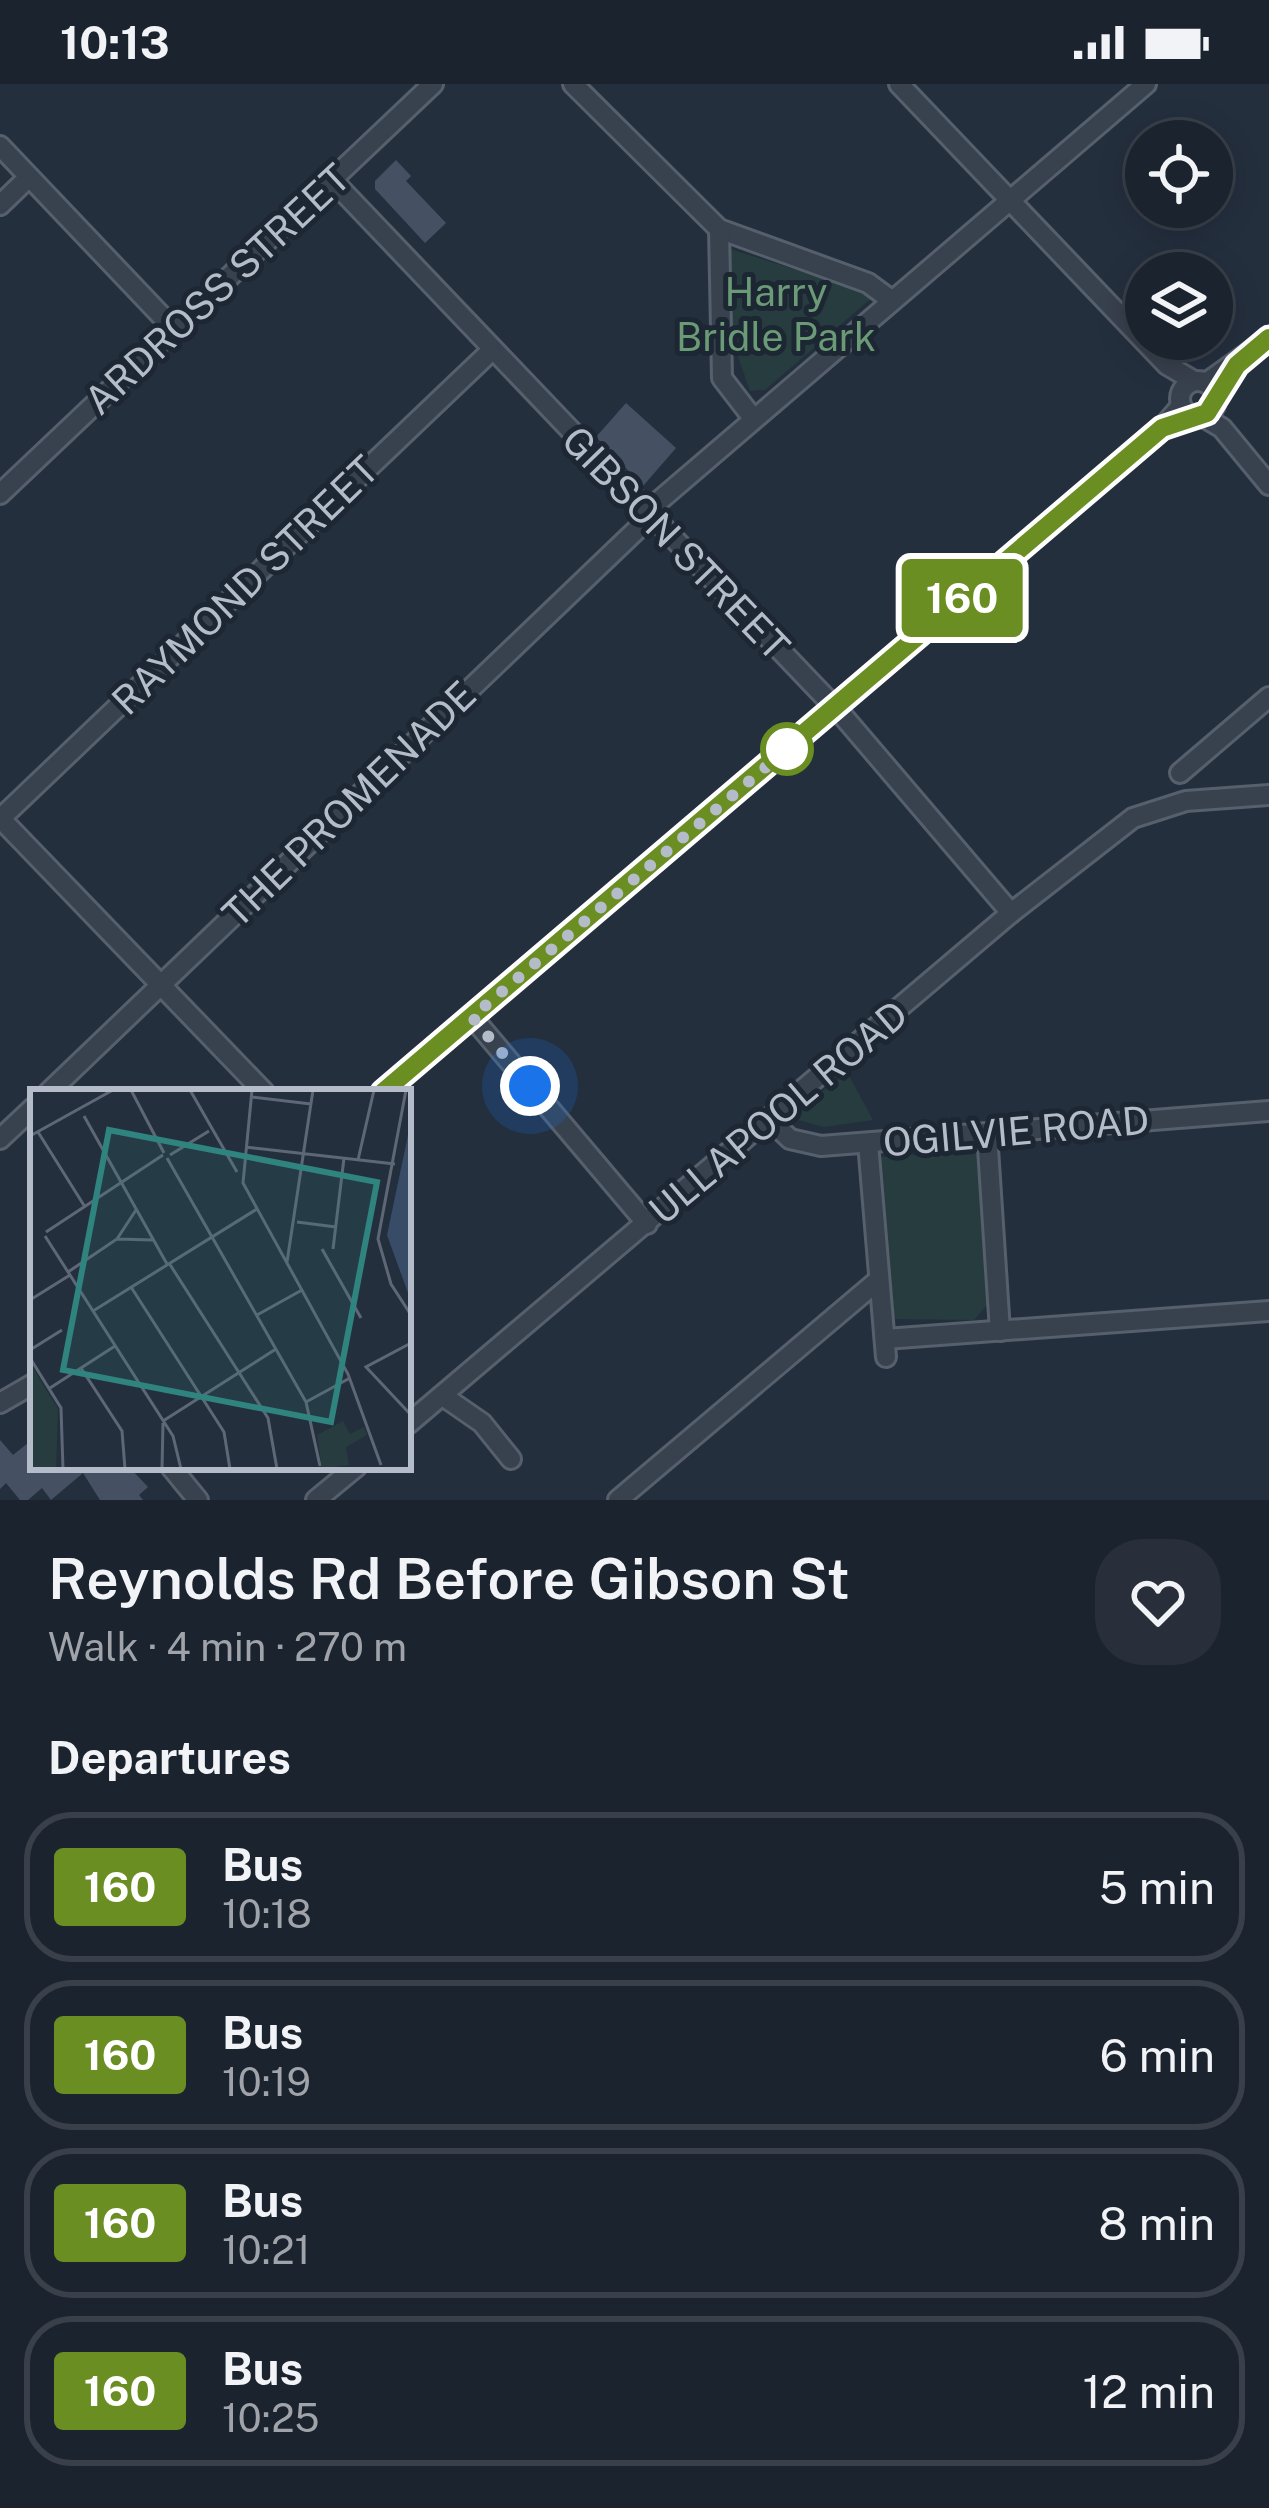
<!DOCTYPE html>
<html lang="en">
<head>
<meta charset="utf-8">
<style>
  :root { --surface:#1b232e; --page:#282f3a; --text:#f1f3f6; --muted:#a0a4aa; --line:#39404a }
  body { margin:0; font-family:"Public Sans",sans-serif; background:var(--page); color:var(--text); height:100vh; display:flex; flex-direction:column; font-size:45px; white-space:nowrap }
  * { box-sizing:border-box; margin:0 }
  p { font-size:39px; color:var(--muted) }
  .icon { flex:none; width:66px; height:66px; fill:none; stroke:currentColor; stroke-width:2; stroke-linecap:round; stroke-linejoin:round }
  .map { position:relative; height:1416px; overflow:hidden }
  .drawer { display:flex; flex-direction:column; background:var(--surface); flex:1 }
  .drawer>* { flex:none }
  .badge { padding:0 24px; border-radius:9px; font-size:42px; line-height:78px }
  .controls { position:absolute; left:1125px; top:36px; display:grid; gap:24px }
  .controls a { display:grid; place-items:center; width:108px; height:108px; border-radius:50%; background:var(--surface); box-shadow:0 6px 30px #0003,0 0 0 3px var(--line); font-size:60px }
  .you { position:absolute; width:60px; height:60px; margin:-30px; border:9px solid #fff; border-radius:50%; background:#1a73e8; box-shadow:0 0 0 18px #1a73e833 }
  .map>.badge { position:absolute; translate:-50% -50%; box-shadow:0 0 0 6px #fff }
  h2 { padding:0 48px; font-size:45px; line-height:108px }
  .round { display:grid; place-items:center; flex:none; width:126px; height:126px; border-radius:48px; background:var(--page) }
  .overview { display:flex; align-items:center; justify-content:space-between; height:204px; padding:0 48px }
  h1 { font-size:57px; font-weight:600; line-height:90px }
  ul { padding:0; list-style:none }
  li { display:flex; align-items:center; gap:36px; height:150px; margin:0 24px 18px; padding:0 24px; border:6px solid var(--line); border-radius:48px }
  li div { flex:1 }
  li b { display:block; font-size:45px }
  li em { font-style:normal }
  li .badge { min-width:132px; font-weight:700; text-align:center }
  .status { display:flex; justify-content:space-between; align-items:center; height:84px; padding:0 60px; background:var(--surface); direction:ltr }
  .status svg { height:33px; fill:currentColor }
  .map>svg:first-child { display:block }
</style>
</head>
<body>
<div class="status"><b>10:13</b><svg viewBox="0 0 49 12"><path d="M0 12V9h3v3zM5 12V6h3v6zM10 12V3h3v9zM15 12V0h3v12zM26 1h20v11H26zM47 4h2v5h-2z"/></svg></div>
<div class="map">
<svg width="1269" height="1416" viewBox="0 0 1269 1416">
  <rect width="100%" height="100%" fill="#242f3e"/>
  <!-- green -->
  <g fill="#263c3f">
    <polygon points="727,164 875,211 765,306 750,307 730,250"/>
    <polygon points="847,988 873,1036 824,1043 798,1036 801,1024"/>
    <polygon points="977,1067 987,1221 974,1236 894,1235 877,1073"/>
  </g>
  <!-- building -->
  <g fill="#455162">
    <polygon points="396,76 411,92 406,97 446,139 425,159 375,105 375,97"/>
    <polygon points="626,319 676,364 643,402 596,353"/>
    <polygon points="33,1355 33,1383 129,1383 148,1403 139,1411 143,1416 100,1416 83,1389 51,1416 42,1404 28,1416 20,1416 6,1399 0,1405 0,1356 13,1371"/>
  </g>
  <g fill="none" stroke-linecap="round" stroke-linejoin="round">
    <defs>
      <g id="minor">
        <polyline points="573,0 719,145 868,199 891,216"/>
        <polyline points="899,0 1167,281 1194,297"/>
        <polyline points="0,62 173,244"/>
        <polyline points="333,97 843,632 1011,829"/>
        <polyline points="0,121 29,93"/>
        <polyline points="719,145 722,294 752,333"/>
        <circle cx="1198" cy="315" r="18"/>
        <polyline points="1206,299 1269,254"/>
        <polyline points="1202,332 1222,344 1269,401"/>
        <polyline points="0,410 433,0"/>
        <polyline points="646,428 1146,0"/>
        <polyline points="1180,689 1269,613"/>
        <polyline points="0,734 264,1008"/>
        <polyline points="0,735 491,267"/>
        <polyline points="472,933 647,1140"/>
        <polyline points="49,1008 650,433"/>
        <polyline points="383,1008 1162,344 1181,322"/>
        <polyline points="771,1037 790,1055 821,1062 1269,1027"/>
        <polyline points="987,1049 1000,1247"/>
        <polyline points="0,1055 33,1024"/>
        <polyline points="868,1059 886,1273"/>
        <polyline points="885,1255 1269,1227"/>
        <polyline points="443,1312 482,1339 511,1375"/>
        <polyline points="0,1319 33,1300"/>
        <polyline points="408,1340 1011,829 1133,734 1186,717 1269,711"/>
        <polyline points="171,1383 198,1416"/>
        <polyline points="316,1416 356,1383"/>
        <polyline points="618,1416 875,1199"/>
      </g>
    </defs>
    <!-- minor casing -->
    <use href="#minor" stroke="#565f6c" stroke-width="24"/>
    <!-- minor -->
    <use href="#minor" stroke="#38414e" stroke-width="18"/>
  </g>
  <g fill="none" stroke-linecap="round" stroke-linejoin="round">
    <defs>
      <polyline id="line" points="383,1008 1162,344 1207,329 1237,281 1269,254"/>
    </defs>
    <!-- line casing -->
    <use href="#line" stroke="#fff" stroke-width="27"/>
    <!-- line -->
    <use href="#line" stroke="#6b8e23" stroke-width="18"/>
    <!-- walk -->
    <polyline stroke="#b4bcc9" stroke-width="12" stroke-dasharray="0 21.6" points="530,1002 472,933 799,655 787,665"/>
  </g>
  <!-- markers -->
  <circle fill="#fff" stroke="#6b8e23" stroke-width="6" cx="787" cy="665" r="24"/>
  <g text-anchor="middle" dominant-baseline="central" stroke-width="10" stroke-linejoin="round" paint-order="stroke">
    <!-- street labels -->
    <g font-size="39" fill="#b4bcc9" stroke="#1d2633">
      <text transform="translate(217 205) rotate(-43)">ARDROSS STREET</text>
      <text transform="translate(676 459) rotate(46)">GIBSON STREET</text>
      <text transform="translate(245 501) rotate(-44)">RAYMOND STREET</text>
      <text transform="translate(349 720) rotate(-44)">THE PROMENADE</text>
      <text transform="translate(778 1028) rotate(-40)">ULLAPOOL ROAD</text>
      <text transform="translate(1016 1047) rotate(-5)">OGILVIE ROAD</text>
    </g>
    <!-- park labels -->
    <g font-size="39" fill="#6b9a76" stroke="#1d2633">
      <text x="776" y="208">Harry<tspan x="776" dy="45">Bridle Park</tspan></text>
    </g>
  </g>
  <!-- overview -->
  <g transform="translate(30 1005)">
    <rect width="381" height="381" fill="#242f3e"/>
    <path d="M0 274 28 320 26 380H0ZM313 332 320 345 334 338 337 346 316 358 319 376 292 380 287 346Z" fill="#263c3f"/>
    <path d="M381 32V212L357 146Z" fill="#394c67"/>
    <path fill="none" stroke="#5e6776" stroke-width="3" d="M101 1 134 64M160 1 207 83M222 1 213 94 318 285 351 376M376 1 348 150 361 195 381 226M221 8 281 15M54 27 137 175M8 43 55 118M0 47 83 1M215 58 365 75M140 66 179 42M137 69 276 313 290 377M328 71 344 1M267 133 306 138M16 143 133 66M15 147 143 347 151 380M87 150 123 151M292 160 331 229M303 160 314 69M257 173 283 1M139 174 238 329 247 380M38 183 87 150 106 121M101 198 194 343 200 380M0 211 40 186M63 222 227 120M227 226 272 201M381 254 336 278 381 326M0 261 32 241M0 269 31 319 33 380M51 279 92 342 95 380M20 299 85 257M276 313 320 289M133 332 246 260M132 380 133 334"/>
    <path fill="#308480" fill-opacity="0.15" stroke="#308480" stroke-width="6" d="M79 41 347 93 301 333 33 281Z"/>
    <rect width="381" height="381" fill="none" stroke="#b4bcc9" stroke-width="6"/>
  </g>
</svg>
<div class="controls">
<a><svg class="icon" aria-label="locate" viewBox="0 0 24 24"><circle cx="12" cy="12" r="6"/><path d="M12 2v4M12 18v4M2 12h4M18 12h4"/></svg></a>
<a><svg class="icon" aria-label="layers" viewBox="0 0 24 24"><path d="M12 4l9 5-9 5-9-5zM3 14l9 5 9-5"/></svg></a>
</div>
<div class="you" style="left:530px;top:1002px"></div>
<b class="badge" style="left:962px;top:514px;background:#6b8e23;color:#fff">160</b>
</div>
<section class="drawer">
<div class="overview"><div><h1>Reynolds Rd Before Gibson St</h1><p>Walk · 4 min · 270 m</p></div><a class="round"><svg class="icon" aria-label="heart" viewBox="0 0 24 24"><path d="M12 20l-8-8c-3-5 5-10 8-4 3-6 11-1 8 4z"/></svg></a></div>
<h2>Departures</h2>
<ul>
<li><span class="badge" style="background:#6b8e23;color:#fff">160</span><div><b>Bus</b><p>10:18</p></div><em>5 min</em></li>
<li><span class="badge" style="background:#6b8e23;color:#fff">160</span><div><b>Bus</b><p>10:19</p></div><em>6 min</em></li>
<li><span class="badge" style="background:#6b8e23;color:#fff">160</span><div><b>Bus</b><p>10:21</p></div><em>8 min</em></li>
<li><span class="badge" style="background:#6b8e23;color:#fff">160</span><div><b>Bus</b><p>10:25</p></div><em>12 min</em></li>
</ul>
</section>
</body>
</html>
